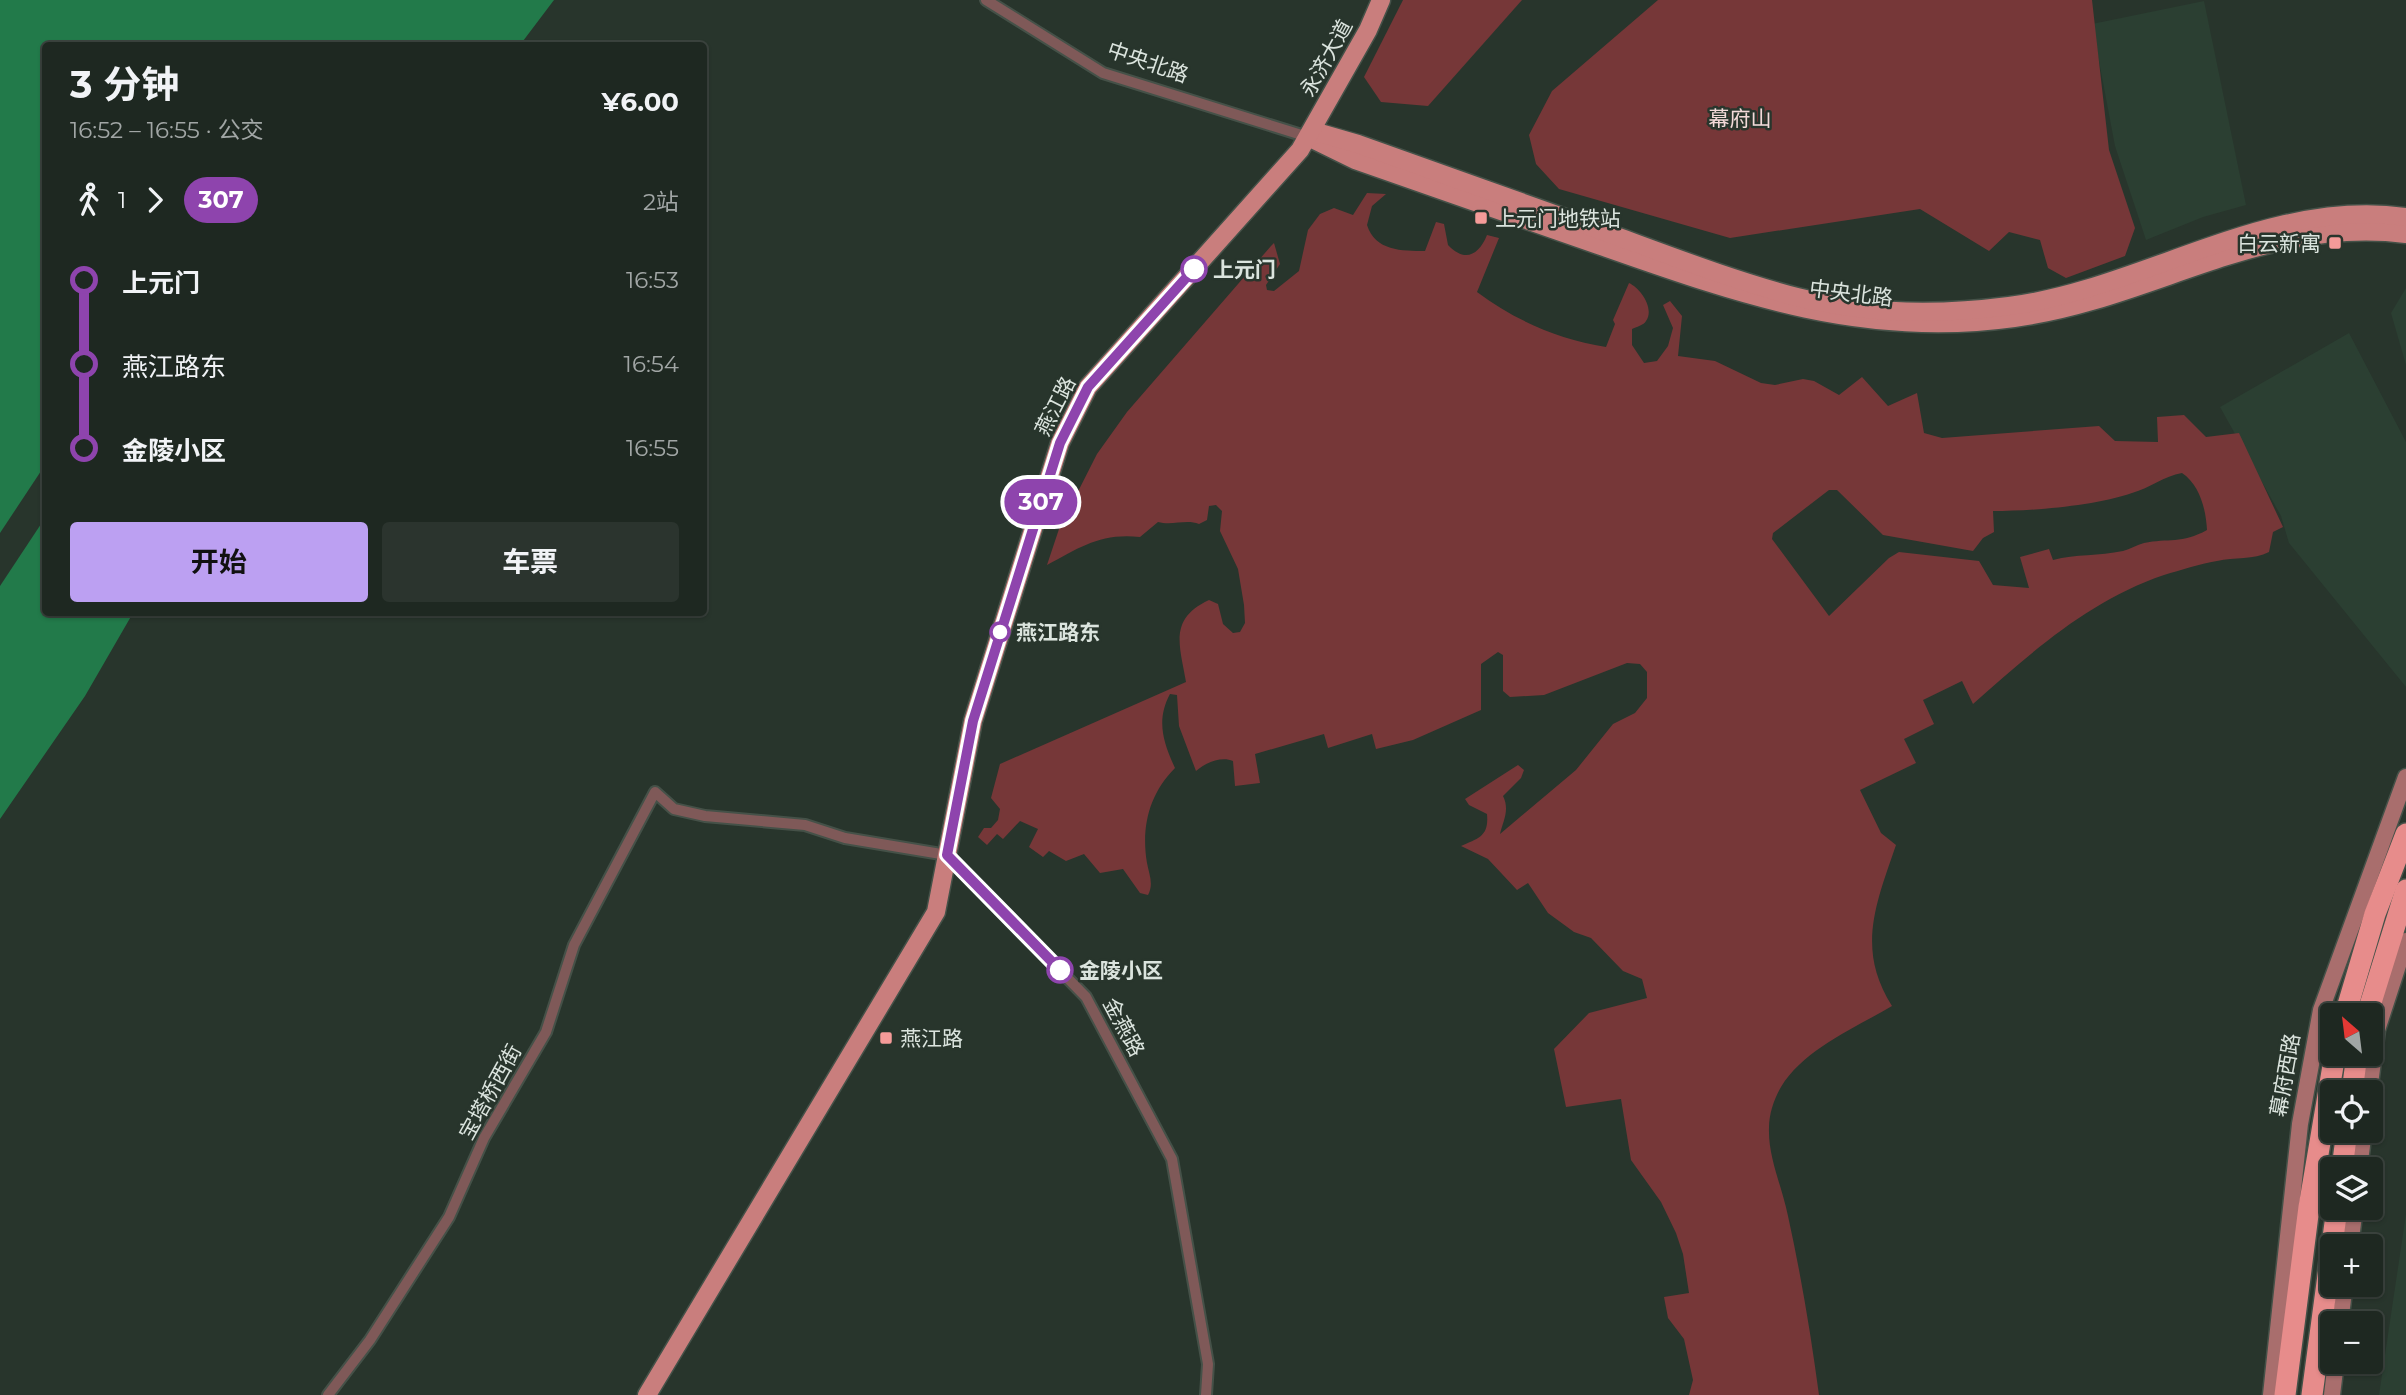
<!DOCTYPE html>
<html lang="zh">
<head>
<meta charset="utf-8">
<style>
  :root { --surface:#1e2821; --page:#2b342e; --text:#f1f3f6; --muted:#a1a6a5; --line:#3c443f; --accent:#bca0f2 }
  body { margin:0; font-family:Montserrat,"Noto Sans SC",sans-serif; background:var(--page); color:var(--text); height:100vh; display:flex; flex-direction:column; font-size:26px; white-space:nowrap }
  * { box-sizing:border-box; margin:0 }
  p { font-size:23px; color:var(--muted) }
  .icon { flex:none; width:38px; height:38px; fill:none; stroke:currentColor; stroke-width:2; stroke-linecap:round; stroke-linejoin:round }
  .map { position:relative; flex:1; overflow:hidden }
  .side { position:absolute; left:42px; top:42px; width:665px; height:574px; display:flex; flex-direction:column; background:var(--surface); border-radius:7px; box-shadow:0 2px 5px #0004,0 0 0 2px var(--line) }
  .side>* { flex:none }
  .badge { padding:0 14px; border-radius:23px; font-size:24px; line-height:46px }
  .needle { width:46px; rotate:332deg }
  .buttons { position:absolute; left:2320px; top:1003px; display:grid; gap:14px }
  .buttons a { display:grid; place-items:center; width:63px; height:63px; border-radius:7px; background:var(--surface); box-shadow:0 2px 5px #0004,0 0 0 2px var(--line); font-size:35px }
  .map>.badge { position:absolute; translate:-50% -50%; box-shadow:0 0 0 4px #fff }
  .legs { display:flex; align-items:center; gap:10px; height:77px; padding:0 28px; font-size:23px }
  .legs p { margin-inline-start:auto }
  .headline { display:flex; align-items:center; justify-content:space-between; height:119px; padding:0 28px }
  h1 { font-size:38px; font-weight:700; line-height:52px }
  .action { display:flex; gap:14px; margin-top:auto; padding:14px 28px }
  .action a { flex:1; height:80px; border-radius:7px; background:var(--accent); color:#111; font-size:28px; font-weight:700; line-height:80px; text-align:center }
  .action a+a { background:var(--page); color:var(--text) }
  ul { padding:0 28px; list-style:none }
  li { display:flex; align-items:center; gap:24px; height:84px; font-size:26px }
  li i { display:grid; place-items:center; width:10px; height:100%; margin:0 9px; background:currentColor }
  li i::after { content:''; width:18px; height:18px; margin:-9px; border:5px solid; border-radius:50%; background:var(--surface) }
  li p { margin-inline-start:auto }
  li:first-child i { background:linear-gradient(#0000 50%,currentColor 0) }
  li:last-child i { background:linear-gradient(currentColor 50%,#0000 0) }
  .map>svg:first-child { display:block }
</style>
</head>
<body>
<div class="map">
<svg width="2406" height="1395" viewBox="0 0 2406 1395">
  <rect width="100%" height="100%" fill="#28352c"/>
  <!-- built -->
  <g fill="#2b3f32">
    <polygon points="2204,1 2246,205 2203,217 2146,240 2115,146 2092,24"/>
    <polygon points="2406,288 2406,365 2391,313"/>
    <polygon points="2349,333 2406,442 2406,687 2289,543 2281,516 2220,407"/>
    <polygon points="2406,1214 2406,1395 2379,1395"/>
  </g>
  <!-- green -->
  <g fill="#763738" fill-rule="evenodd">
    <polygon points="1403,0 1522,0 1428,106 1381,102 1364,77"/>
    <polygon points="1658,0 2092,0 2109,150 2135,228 2125,256 2066,278 2048,268 2040,240 2009,232 1989,251 1920,209 1730,238 1559,189 1536,164 1529,135 1552,91"/>
    <path d="M1367 193 1386 194 1372 206 1367 225C1375 251 1402 251 1425 251L1436 222 1444 224 1448 245C1465 263 1479 255 1487 235L1499 238 1477 292C1516 321 1558 339 1606 347L1615 324 1613 320 1629 283C1640 288 1655 308 1646 321 1644 325 1636 327 1632 329V345L1644 363 1657 361 1668 346 1673 328 1663 305 1670 301 1682 316 1678 356 1715 361 1761 383 1775 385 1803 379 1814 381 1839 395 1862 377 1888 406 1917 393 1924 433 1942 438 2099 426 2115 441 2158 442 2157 417 2184 415 2206 437 2239 433 2283 527 2273 532 2269 552C2254 560 2234 557 2217 561 2199 564 2181 570 2164 575 2088 601 2032 652 1973 704L1962 681 1923 700 1934 724 1904 739 1916 763 1860 790 1881 833 1896 845C1876 904 1856 949 1892 1006 1855 1028 1804 1049 1781 1087 1774 1099 1769 1114 1769 1128 1768 1158 1782 1186 1788 1216 1801 1275 1811 1335 1819 1395H1689L1693 1380 1684 1339 1668 1318 1664 1297 1689 1293 1683 1254 1676 1233 1661 1202 1631 1160 1621 1099 1566 1107 1554 1049 1589 1013 1647 998 1642 979 1623 971 1591 938 1574 932 1548 913 1528 883 1517 890 1488 859 1461 846C1479 838 1489 836 1487 814L1469 805 1465 799 1518 765 1524 770 1521 778 1503 796C1510 810 1503 821 1500 834L1576 770 1613 724 1635 713 1647 698V672L1640 664 1627 663 1544 695 1510 697 1503 691V655L1498 652 1481 664V710L1413 740 1376 749 1372 734 1328 748 1324 734 1255 754 1260 783 1235 786 1233 761C1221 756 1205 763 1196 771L1179 726 1177 695 1170 694C1156 720 1163 742 1175 768 1149 794 1141 827 1147 863 1149 874 1154 884 1148 895L1140 893 1123 869 1100 873 1084 854 1066 861 1049 851 1043 857 1029 847 1038 829 1020 821 1003 839 997 834 987 845 978 837 984 828H991L998 820 1000 809 991 798 1000 764 1186 682C1180 646 1168 619 1209 600L1218 604 1223 624 1233 633 1240 632 1245 623 1244 605 1238 569 1220 531 1222 511 1216 505 1209 506 1207 520 1199 524C1186 519 1172 526 1158 522L1140 537C1100 533 1081 547 1047 565L1059 529 1097 454 1127 412 1271 246 1274 243 1280 264 1266 285 1267 290 1274 291 1299 271 1308 230 1320 214 1334 208 1353 215ZM2182 473C2200 485 2206 510 2207 530 2182 544 2168 538 2144 543 2137 545 2130 549 2123 551 2099 556 2076 554 2053 560L2049 549 2020 557 2029 588 1993 585 1979 561 1899 552 1889 558 1829 616 1772 539 1773 533 1829 490H1837L1883 535 1973 551 1983 538 1994 532 1993 511C2033 511 2094 506 2132 493 2150 488 2164 476 2182 473Z"/>
  </g>
  <!-- water -->
  <polygon fill="#227a4a" points="0,0 554,0 520,45 46,46 46,612 133,613 85,696 0,819"/>
  <!-- pier -->
  <polygon fill="#28352c" points="45,465 45,518 0,586 0,533"/>
  <g fill="none" stroke-linecap="round" stroke-linejoin="round">
    <defs>
      <g id="street">
        <polyline points="986,0 1103,73 1308,137"/>
        <polyline points="328,1395 370,1340 449,1217 484,1138 546,1032 574,945 655,792 674,809 705,816 805,825 845,838 947,855 1086,997 1172,1159 1208,1364 1206,1395"/>
      </g>
      <g id="secondary">
        <polyline points="2369,1092 2377,1030 2406,941"/>
        <polyline points="2359,1169 2364,1130"/>
        <polyline points="2350,1246 2355,1208"/>
        <polyline points="2340,1323 2345,1284"/>
        <polyline points="2271,1395 2300,1124 2321,1010 2406,777"/>
        <polyline points="2332,1395 2336,1362"/>
      </g>
      <g id="primary">
        <path d="M1308 137 1355 160C1436 188 1517 217 1598 245 1738 294 1862 339 2014 318 2151 300 2262 216 2406 234"/>
        <path d="M1308 137 1320 133 1358 144C1444 174 1530 206 1616 236 1676 258 1736 281 1797 297 1865 314 1940 315 2009 306 2143 289 2268 197 2406 217"/>
        <polyline points="647,1395 936,912 973,721 1060,443 1088,387 1300,150 1368,30 1381,0"/>
      </g>
      <g id="highway">
        <polyline points="2345,1015 2375,914 2406,834"/>
        <polyline points="2367,1015 2406,890"/>
        <polyline points="2352,1092 2357,1054"/>
        <polyline points="2342,1169 2347,1130"/>
        <polyline points="2285,1395 2309,1207 2335,1054"/>
        <polyline points="2312,1395 2337,1208"/>
      </g>
    </defs>
    <!-- street casing -->
    <use href="#street" stroke="#455148" stroke-width="14"/>
    <!-- secondary casing -->
    <use href="#secondary" stroke="#455148" stroke-width="19"/>
    <!-- primary casing -->
    <use href="#primary" stroke="#455148" stroke-width="21"/>
    <!-- highway casing -->
    <use href="#highway" stroke="#455148" stroke-width="24"/>
    <!-- street -->
    <use href="#street" stroke="#7f5958" stroke-width="10"/>
    <!-- secondary -->
    <use href="#secondary" stroke="#a96e6d" stroke-width="16"/>
    <!-- primary -->
    <use href="#primary" stroke="#c97e7d" stroke-width="18"/>
    <!-- highway -->
    <use href="#highway" stroke="#e78c8b" stroke-width="21"/>
  </g>
  <g fill="none" stroke-linecap="round" stroke-linejoin="round">
    <defs>
      <polyline id="line-1" points="1060,970 947,855 973,721 1060,443 1088,387 1194,269"/>
    </defs>
    <!-- line-1 casing -->
    <use href="#line-1" stroke="#fff" stroke-width="16"/>
    <!-- line-1 -->
    <use href="#line-1" stroke="#8e44ad" stroke-width="10"/>
  </g>
  <!-- markers -->
  <g fill="#f59b99" stroke="#28352c" stroke-width="2.5">
    <rect x="1474" y="211" width="14" height="14" rx="3.5"/>
    <rect x="2328" y="236" width="14" height="14" rx="3.5"/>
    <rect x="879" y="1031" width="14" height="14" rx="3.5"/>
  </g>
  <g fill="#fff" stroke="#8e44ad" stroke-width="3.5">
    <circle cx="1194" cy="269" r="12"/>
    <circle cx="1000" cy="632" r="9"/>
    <circle cx="1060" cy="970" r="12"/>
  </g>
  <g text-anchor="middle" dominant-baseline="central" stroke-width="5" stroke-linejoin="round" paint-order="stroke">
    <!-- street labels -->
    <g font-size="21" fill="#dbe4de" stroke="#28352c">
      <text transform="translate(1326 58) rotate(-61)">永济大道</text>
      <text transform="translate(1148 62) rotate(19)">中央北路</text>
      <text transform="translate(1851 293) rotate(7)">中央北路</text>
      <text transform="translate(1055 406) rotate(-63)">燕江路</text>
      <text transform="translate(1124 1027) rotate(62)">金燕路</text>
      <text transform="translate(2285 1075) rotate(-80)">幕府西路</text>
      <text transform="translate(490 1092) rotate(-61)">宝塔桥西街</text>
    </g>
    <!-- park labels -->
    <g font-size="21" fill="#f3dad9" stroke="#28352c">
      <text x="1740" y="118">幕府山</text>
    </g>
    <!-- poi labels -->
    <g font-size="21" fill="#dbe4de" stroke="#28352c" text-anchor="start">
      <text x="1495" y="218">上元门地铁站</text>
      <text x="2321" y="243" text-anchor="end">白云新寓</text>
      <text x="900" y="1038">燕江路</text>
    </g>
    <!-- stop labels -->
    <g font-size="21" font-weight="bold" fill="#dbe4de" stroke="#28352c" text-anchor="start">
      <text x="1213" y="269">上元门</text>
      <text x="1016" y="632">燕江路东</text>
      <text x="1079" y="970">金陵小区</text>
    </g>
  </g>
</svg>
<div class="buttons">
<a><svg class="needle" viewBox="-14 -14 28 28"><path d="M0-13l5 13h-10z" fill="#e53935"/><path d="M0 13l5-13h-10z" fill="#a1a6a5"/></svg></a>
<a><svg class="icon" aria-label="locate" viewBox="0 0 24 24"><circle cx="12" cy="12" r="6"/><path d="M12 2v4M12 18v4M2 12h4M18 12h4"/></svg></a>
<a><svg class="icon" aria-label="layers" viewBox="0 0 24 24"><path d="M12 4l9 5-9 5-9-5zM3 14l9 5 9-5"/></svg></a>
<a>+</a>
<a>−</a>
</div>
<b class="badge" style="left:1041px;top:502px;background:#8e44ad;color:#fff">307</b>
<section class="side">
<div class="headline"><div><h1>3 分钟</h1><p>16:52 – 16:55 · 公交</p></div><b>¥6.00</b></div>
<div class="legs"><svg class="icon" aria-label="walk" viewBox="0 0 24 24"><circle cx="13" cy="4" r="2"/><path d="M13 8l-2 6 4 7M11 14l-3 7M7 12l3-4h3l4 4"/></svg>1<svg class="icon" aria-label="forward" viewBox="0 0 24 24"><path d="M9 5l7 7-7 7"/></svg><b class="badge" style="background:#8e44ad;color:#fff">307</b><p>2站</p></div>
<ul>
<li><i style="color:#8e44ad"></i><b>上元门</b><p>16:53</p></li>
<li><i style="color:#8e44ad"></i><span>燕江路东</span><p>16:54</p></li>
<li><i style="color:#8e44ad"></i><b>金陵小区</b><p>16:55</p></li>
</ul>
<div class="action"><a>开始</a><a>车票</a></div>
</section>
</div>
</body>
</html>
